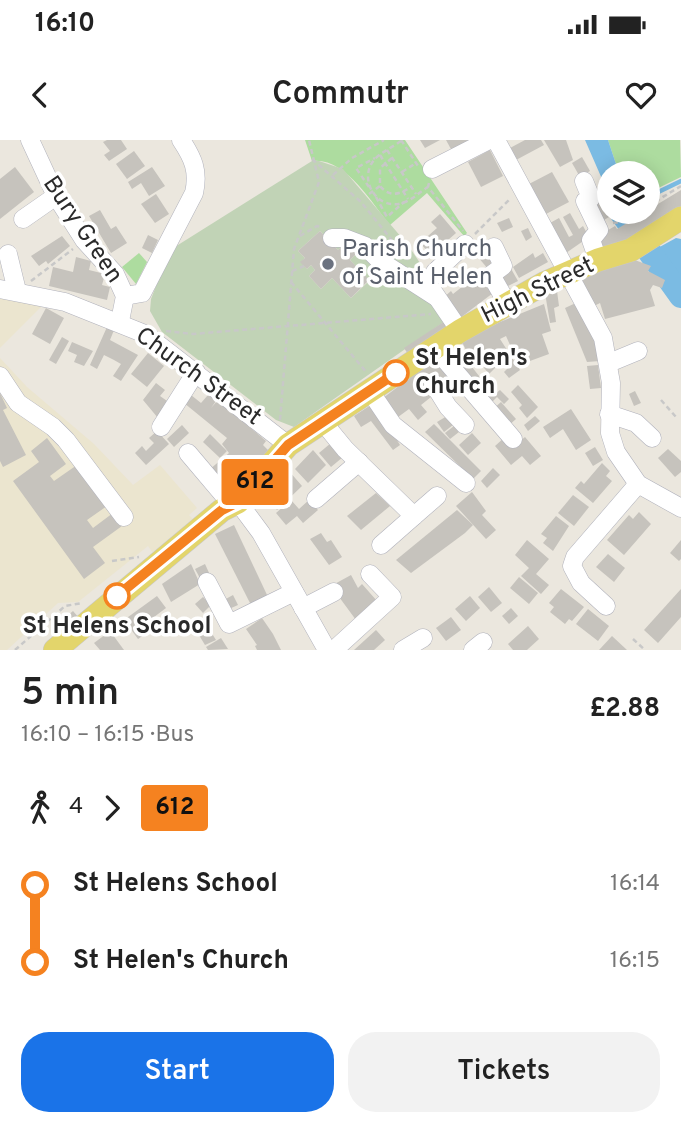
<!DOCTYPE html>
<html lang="en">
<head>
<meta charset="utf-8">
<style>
  :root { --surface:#fff; --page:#f2f2f2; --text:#222; --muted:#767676; --accent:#1a73e8 }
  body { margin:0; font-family:Overpass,sans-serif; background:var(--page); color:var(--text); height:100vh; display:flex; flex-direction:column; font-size:26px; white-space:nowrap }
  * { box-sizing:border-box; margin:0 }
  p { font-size:23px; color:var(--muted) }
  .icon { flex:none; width:38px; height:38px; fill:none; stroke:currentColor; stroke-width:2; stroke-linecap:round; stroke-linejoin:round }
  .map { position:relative; height:510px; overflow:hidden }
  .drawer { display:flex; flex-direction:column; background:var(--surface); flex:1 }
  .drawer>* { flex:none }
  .badge { padding:0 14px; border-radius:5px; font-size:24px; line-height:46px }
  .tools { position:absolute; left:597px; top:21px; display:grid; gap:14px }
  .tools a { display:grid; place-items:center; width:63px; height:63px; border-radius:50%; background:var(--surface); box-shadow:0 4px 18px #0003; font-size:35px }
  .map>.badge { position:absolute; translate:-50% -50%; box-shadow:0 0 0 4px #fff }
  .legs { display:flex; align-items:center; gap:10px; height:77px; padding:0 21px; font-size:23px }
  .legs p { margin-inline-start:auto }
  .summary { display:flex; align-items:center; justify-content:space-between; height:119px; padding:0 21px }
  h1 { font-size:38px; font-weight:600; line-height:52px }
  .cta { display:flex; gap:14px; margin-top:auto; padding:14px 21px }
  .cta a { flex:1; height:80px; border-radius:28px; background:var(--accent); color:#fff; font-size:28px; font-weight:600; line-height:80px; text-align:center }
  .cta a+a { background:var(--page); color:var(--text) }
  ul { padding:0 21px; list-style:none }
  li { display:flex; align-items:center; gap:24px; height:77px; font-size:26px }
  li i { display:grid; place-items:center; width:10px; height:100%; margin:0 9px; background:currentColor }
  li i::after { content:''; width:18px; height:18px; margin:-9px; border:5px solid; border-radius:50%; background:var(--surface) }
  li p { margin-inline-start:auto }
  li:first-child i { background:linear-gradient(#0000 50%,currentColor 0) }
  li:last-child i { background:linear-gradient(currentColor 50%,#0000 0) }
  .status { display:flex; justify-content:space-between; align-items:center; height:49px; padding:0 35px; background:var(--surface); direction:ltr }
  .status svg { height:19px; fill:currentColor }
  header { display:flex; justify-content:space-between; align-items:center; height:91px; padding:0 21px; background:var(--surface); font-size:32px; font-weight:600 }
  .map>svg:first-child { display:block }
</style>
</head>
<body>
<div class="status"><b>16:10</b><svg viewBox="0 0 49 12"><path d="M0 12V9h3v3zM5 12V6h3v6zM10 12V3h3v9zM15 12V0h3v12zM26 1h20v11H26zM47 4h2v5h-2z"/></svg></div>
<header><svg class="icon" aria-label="back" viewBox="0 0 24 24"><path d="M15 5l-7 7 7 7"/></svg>Commutr<svg class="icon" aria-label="heart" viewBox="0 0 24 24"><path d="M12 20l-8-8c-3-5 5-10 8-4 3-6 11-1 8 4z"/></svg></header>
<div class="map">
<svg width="681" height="510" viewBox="0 0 681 510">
  <rect width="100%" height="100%" fill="#ebe7de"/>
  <!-- education -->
  <g fill="#ebe5cf">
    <polygon points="3,157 43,165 0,208 0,159"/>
    <polygon points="0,218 27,247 94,304 133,345 160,325 197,368 189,375 193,379 153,413 148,406 78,462 58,463 7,510 0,510"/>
  </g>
  <!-- green -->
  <g fill="#addc9f">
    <path d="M305 0H405L467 93 464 96 427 53 390 85C371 62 345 17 312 21Z"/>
    <polygon points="608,0 680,0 681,37 648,53 648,33 619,33"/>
    <polygon points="139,113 147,122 136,144 122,127"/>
  </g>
  <!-- cemetery -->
  <path fill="#c1d3b6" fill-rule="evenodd" d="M312 21H319L343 29 408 105 426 132 448 179 294 287 276 280 162 192 150 171 151 159 170 110ZM320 91 338 110 346 103 356 114 350 120 369 141 351 158 332 138 321 149 309 136 315 130 311 125 307 129 301 122 305 118 298 111Z"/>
  <!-- water -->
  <g fill="#7bbbe3">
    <polygon points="585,0 608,0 619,33 609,33 609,55"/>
    <polygon points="676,98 681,99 681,163 645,115"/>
  </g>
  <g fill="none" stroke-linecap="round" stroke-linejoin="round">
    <!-- stream -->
    <polyline stroke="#7bbbe3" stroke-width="4.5" points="648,57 681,41"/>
    <!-- river -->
    <polyline stroke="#7bbbe3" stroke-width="24" points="621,72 681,156"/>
  </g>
  <!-- building -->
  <g fill="#c6c3bd">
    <polygon points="107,0 121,0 127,9 109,21 104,15 110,11 103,2"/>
    <polygon points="420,0 440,0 425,8"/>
    <polygon points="446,0 468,0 469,3 452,11"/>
    <polygon points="525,0 541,0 544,5 516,20 510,8"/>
    <polygon points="544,0 566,0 573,20 560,27"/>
    <polygon points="490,10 503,36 481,47 468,22"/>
    <polygon points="134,11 145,26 127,39 116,24"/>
    <polygon points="582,17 590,31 580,37 572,23"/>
    <polygon points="15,27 34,52 0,79 0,39"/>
    <polygon points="152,27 165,46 149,56 141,43 132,49 128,42"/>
    <polygon points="552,32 569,62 546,74 529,44"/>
    <polygon points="681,50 681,66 616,109 602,111 598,96 615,86 617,89"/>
    <polygon points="156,54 169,74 155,83 141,64"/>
    <polygon points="604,56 609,72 614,74 599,83 589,64"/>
    <polygon points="100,70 111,89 116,86 127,103 111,113 89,76"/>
    <polygon points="570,73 579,89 583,86 589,97 566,113 550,83 559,78 569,97 573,95 563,77"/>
    <polygon points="440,74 456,93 431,115 420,103 437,88 431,82"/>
    <polygon points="509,78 513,87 502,92 497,83"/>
    <polygon points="528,88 532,97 526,101 521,91"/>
    <polygon points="320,91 338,110 345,103 356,114 350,120 369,140 351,158 332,138 321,149 309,136 315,130 311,125 307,129 300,122 305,118 298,111"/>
    <polygon points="148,95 158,100 152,113 142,108"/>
    <polygon points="62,96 70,106 48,124 46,121 39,126 31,116"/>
    <polygon points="484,112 494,124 488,129 478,117"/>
    <polygon points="533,113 535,118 543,113 548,122 519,138 513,127"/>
    <polygon points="76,117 91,121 89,130 105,134 102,145 110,147 107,160 49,146 53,127 73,132"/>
    <polygon points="632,119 651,126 648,131 665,140 662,148 653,145 650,150 655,166 605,179 600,163 594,166 581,138"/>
    <polygon points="510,127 518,141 504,148 496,135"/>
    <polygon points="482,131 497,150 460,178 443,158 451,151 453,154"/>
    <polygon points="557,151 559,166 554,168 556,182 550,183 545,153"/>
    <polygon points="580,161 594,190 600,221 587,222 565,168"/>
    <polygon points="544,164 551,191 542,194 549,214 519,225 506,196 500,199 520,230 509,238 504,232 508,228 502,217 497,220 499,224 489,234 471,212 468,214 462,202 500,182"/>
    <polygon points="46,168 64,178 50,204 32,194"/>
    <polygon points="448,179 452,185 408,214 404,208"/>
    <polygon points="107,187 114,190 110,200 138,215 121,241 113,236 121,224 114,220 104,215 97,229 90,225"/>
    <polygon points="62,197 69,201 56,224 49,220"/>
    <polygon points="72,202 93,211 84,226 74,222 77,215 68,211"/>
    <polygon points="457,208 494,255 500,250 509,259 504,264 497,257 489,265 446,216"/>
    <polygon points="148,213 164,226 147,247 131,234"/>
    <polygon points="435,219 455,248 447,254 436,253 421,265 427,272 418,280 409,269 394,280 379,261"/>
    <polygon points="598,225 601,248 590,249 587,226"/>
    <polygon points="156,243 165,250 160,256 170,263 158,278 143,260"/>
    <polygon points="518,245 538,267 527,278 519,268 522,265 511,252"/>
    <polygon points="635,251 641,263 634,266 629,254"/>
    <polygon points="0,253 7,268 3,270 26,315 3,327 0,321"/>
    <polygon points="191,255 201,263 208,255 216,261 211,268 218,260 266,301 263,305 269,311 226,349 209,330 229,313 222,304 227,298 184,263"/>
    <polygon points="501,262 516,279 507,287 492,270"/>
    <polygon points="374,263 400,305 393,310 371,281 361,287 354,276"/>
    <polygon points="571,269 591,300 576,310 563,289 550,298 543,287"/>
    <polygon points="447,276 453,285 444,292 437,282"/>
    <polygon points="535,276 540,281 528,291 524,285"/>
    <polygon points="434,284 481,331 473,339 425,292"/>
    <polygon points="182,285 189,293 174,307 167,299"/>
    <polygon points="454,286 459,292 450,299 445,293"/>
    <polygon points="157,291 169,304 146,325 135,313 142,306 146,311 154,303 149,298"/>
    <polygon points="472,293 481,303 468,315 459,305"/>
    <polygon points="210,294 227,311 220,318 203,302"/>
    <polygon points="505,297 514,306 525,297 541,316 530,325 522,316 511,325 495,306"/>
    <polygon points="47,298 66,324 50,336 54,341 77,325 107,366 87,380 93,388 113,373 122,386 93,407 105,423 84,439 13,341 39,322 31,311"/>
    <polygon points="331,303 343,317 331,327 319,313"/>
    <polygon points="595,307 603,320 593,326 585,313"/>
    <polygon points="668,309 681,321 681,332 675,337 658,318"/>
    <polygon points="313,310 326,325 308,343 295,329"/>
    <polygon points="602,323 610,331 606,336 612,341 593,363 575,348 581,341 584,344"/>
    <polygon points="493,328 500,335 487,348 481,341"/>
    <polygon points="289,331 302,346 277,370 268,359 282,348 276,341"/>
    <polygon points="472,352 486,371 482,375 496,390 486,399 456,366"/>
    <polygon points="376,353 390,366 361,390 347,376"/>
    <polygon points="573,355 589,367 574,386 558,373"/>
    <polygon points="291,360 299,369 309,360 318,370 303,383 297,376 286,385 276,373"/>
    <polygon points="457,370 473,385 465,393 411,433 396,420"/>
    <polygon points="639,372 651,384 624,415 607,400 629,375 633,379"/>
    <polygon points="556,376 569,386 553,411 543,403 547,398 541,394"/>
    <polygon points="234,385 268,457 251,465 215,394"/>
    <polygon points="321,393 327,402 331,400 342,417 329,425 310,399"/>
    <polygon points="527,400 549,419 536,434 549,445 541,454 521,436 529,428 515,415"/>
    <polygon points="681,400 681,419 679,421 670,413"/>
    <polygon points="608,414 625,428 614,442 596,427"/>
    <polygon points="191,424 200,444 171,462 162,444"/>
    <polygon points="205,424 210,435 201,440 195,429"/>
    <polygon points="351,435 358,448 362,444 377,461 356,480 331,446"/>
    <polygon points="519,437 538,453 529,464 510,448"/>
    <polygon points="489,447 502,463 491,472 478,457"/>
    <polygon points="561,449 584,467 572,481 569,479 565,484 550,472 554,467 549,463"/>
    <polygon points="681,449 681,477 658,503 644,490"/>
    <polygon points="233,455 238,465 229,469 224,460"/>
    <polygon points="157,456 166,468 146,483 151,490 138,499 124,480"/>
    <polygon points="470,456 480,468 466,481 455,469"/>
    <polygon points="203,457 211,465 203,473 195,464"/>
    <polygon points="511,468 518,476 509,484 502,476"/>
    <polygon points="588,469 609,486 598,501 576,484"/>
    <polygon points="73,471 79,478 58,495 52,489"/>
    <polygon points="451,477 461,490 446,501 436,488"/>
    <polygon points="262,478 273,494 281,510 257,510 255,506 257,505 246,489"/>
    <polygon points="203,479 216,500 205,505 194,487"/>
    <polygon points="528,486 539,499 527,510 513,510 508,504"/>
    <polygon points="376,490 385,500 374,510 354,510"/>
    <polygon points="110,491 124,510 100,510 94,503"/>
    <polygon points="612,496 627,510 599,510"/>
    <polygon points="221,498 228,509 208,510 206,507"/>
  </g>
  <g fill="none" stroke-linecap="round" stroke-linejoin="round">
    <defs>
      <g id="minor">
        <polyline points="30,0 56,56 84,100 115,134 125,156 120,181"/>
        <polyline points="496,0 603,198 611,243 610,293 616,312 638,344 681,368"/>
        <polyline points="432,29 489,0"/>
        <polyline points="584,41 591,58 585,61 599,90 591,100 598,120"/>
        <polyline points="23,79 56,56"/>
        <polyline points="332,98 344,98 365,106 380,121 436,157"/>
        <polyline points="494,107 503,126 491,135 507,163"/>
        <polyline points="8,114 17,151"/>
        <polyline points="0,149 65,162 145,194 288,305"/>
        <path d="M125 156 142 153 194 53C199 31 193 18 181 0"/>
        <polyline points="460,191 428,144 435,132 465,104"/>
        <polyline points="434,207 513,299"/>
        <polyline points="609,223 638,211"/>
        <polyline points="0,236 18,263 53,287 66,300 124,377"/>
        <polyline points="433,243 448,267 465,285"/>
        <polyline points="370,251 393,285 466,343"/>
        <polyline points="609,274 636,283 652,298"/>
        <polyline points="322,281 345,309 414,376 381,405"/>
        <polyline points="161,287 196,232"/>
        <polyline points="188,313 232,365"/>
        <polyline points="316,359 359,322"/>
        <polyline points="238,362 261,393 327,510"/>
        <polyline points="414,376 437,356"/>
        <polyline points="207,442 229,484 294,452"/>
        <polyline points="606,466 581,443 572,426 575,417 638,344"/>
        <polyline points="303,468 334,452"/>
        <polyline points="334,510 392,457 370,434"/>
        <polyline points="403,510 423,498"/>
        <polyline points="473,510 483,502"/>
      </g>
      <polyline id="major" points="55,510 222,370 238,362 288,305 460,191 545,143 598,120 631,110 681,78"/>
    </defs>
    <!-- minor casing -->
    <use href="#minor" stroke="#b1b2bc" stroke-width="19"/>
    <!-- major casing -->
    <use href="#major" stroke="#c8c8c8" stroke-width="24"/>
    <!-- path -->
    <g stroke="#c8c8c8" stroke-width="2.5" stroke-dasharray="5 3.5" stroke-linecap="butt">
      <polyline points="401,0 418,26"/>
      <path d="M401 1C393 7 381 12 374 20 357 41 379 73 405 62 413 59 420 52 428 47"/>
      <polyline points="387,10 416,54"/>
      <polyline points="380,15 408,59"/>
      <path d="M392 18 380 28V46C390 58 400 54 411 47"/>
      <polyline points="312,19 361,62 408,120"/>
      <polyline points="402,32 416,23"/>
      <polyline points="333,35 352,18 384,0"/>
      <polyline points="429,43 428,47 463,91"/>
      <polyline points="369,47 356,28 375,18"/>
      <polyline points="369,54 380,46"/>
      <polyline points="376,57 387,77 404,62"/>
      <polyline points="648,66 681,46"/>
      <polyline points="613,83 625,81 638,72"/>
      <polyline points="475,94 510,59"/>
      <polyline points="300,96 317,86 321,87"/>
      <polyline points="292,131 304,126"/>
      <polyline points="31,141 73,109"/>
      <polyline points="291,142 367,233"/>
      <polyline points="166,191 193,194 431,174"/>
      <polyline points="661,260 676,277"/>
      <polyline points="280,280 294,109 319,42 309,0"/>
      <polyline points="112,421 139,417"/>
      <polyline points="633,499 645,510"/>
      <polyline points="15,510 65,466 82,463"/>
    </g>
    <!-- minor -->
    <use href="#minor" stroke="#fff" stroke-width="18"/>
    <!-- major -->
    <use href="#major" stroke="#e3d56b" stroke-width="23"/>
  </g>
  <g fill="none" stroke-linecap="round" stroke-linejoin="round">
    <defs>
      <polyline id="line-1" points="117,456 222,370 238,362 288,305 396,233"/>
    </defs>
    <!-- line-1 casing -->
    <use href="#line-1" stroke="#fff" stroke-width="16"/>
    <!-- line-1 -->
    <use href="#line-1" stroke="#f58220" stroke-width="10"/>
  </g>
  <!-- markers -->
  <circle fill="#6b7280" stroke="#fff" stroke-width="2.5" cx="328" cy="124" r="7"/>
  <g fill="#fff" stroke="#f58220" stroke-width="3.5">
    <circle cx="396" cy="233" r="12"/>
    <circle cx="117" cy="456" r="12"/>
  </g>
  <g text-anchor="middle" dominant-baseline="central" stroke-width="7" stroke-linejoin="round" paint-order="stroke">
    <!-- street labels -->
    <g font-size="24" fill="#2a2a2a" stroke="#fff">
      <text transform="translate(82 90) rotate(56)">Bury Green</text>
      <text transform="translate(538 151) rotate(-26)">High Street</text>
      <text transform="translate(198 237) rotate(36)">Church Street</text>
    </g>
    <!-- worship labels -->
    <g font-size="24" fill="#5b616d" stroke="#fff" text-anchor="start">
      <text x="342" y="110">Parish Church<tspan x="342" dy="28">of Saint Helen</tspan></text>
    </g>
    <!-- stop labels -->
    <g font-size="24" font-weight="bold" fill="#2a2a2a" stroke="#fff" text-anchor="start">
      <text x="415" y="219">St Helen's<tspan x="415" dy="28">Church</tspan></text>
      <text x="117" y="487" text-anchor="middle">St Helens School</text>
    </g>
  </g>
</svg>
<div class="tools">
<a><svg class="icon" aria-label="layers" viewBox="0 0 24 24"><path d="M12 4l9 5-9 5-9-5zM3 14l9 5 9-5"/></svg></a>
</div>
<b class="badge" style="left:255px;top:342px;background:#f58220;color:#111">612</b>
</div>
<section class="drawer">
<div class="summary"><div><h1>5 min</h1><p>16:10 – 16:15 · Bus</p></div><b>£2.88</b></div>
<div class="legs"><svg class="icon" aria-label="walk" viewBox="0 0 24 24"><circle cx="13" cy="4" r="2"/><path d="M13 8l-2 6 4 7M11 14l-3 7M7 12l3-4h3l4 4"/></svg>4<svg class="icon" aria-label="forward" viewBox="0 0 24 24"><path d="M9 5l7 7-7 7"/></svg><b class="badge" style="background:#f58220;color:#111">612</b></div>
<ul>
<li><i style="color:#f58220"></i><b>St Helens School</b><p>16:14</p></li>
<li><i style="color:#f58220"></i><b>St Helen's Church</b><p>16:15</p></li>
</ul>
<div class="cta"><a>Start</a><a>Tickets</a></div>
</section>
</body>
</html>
